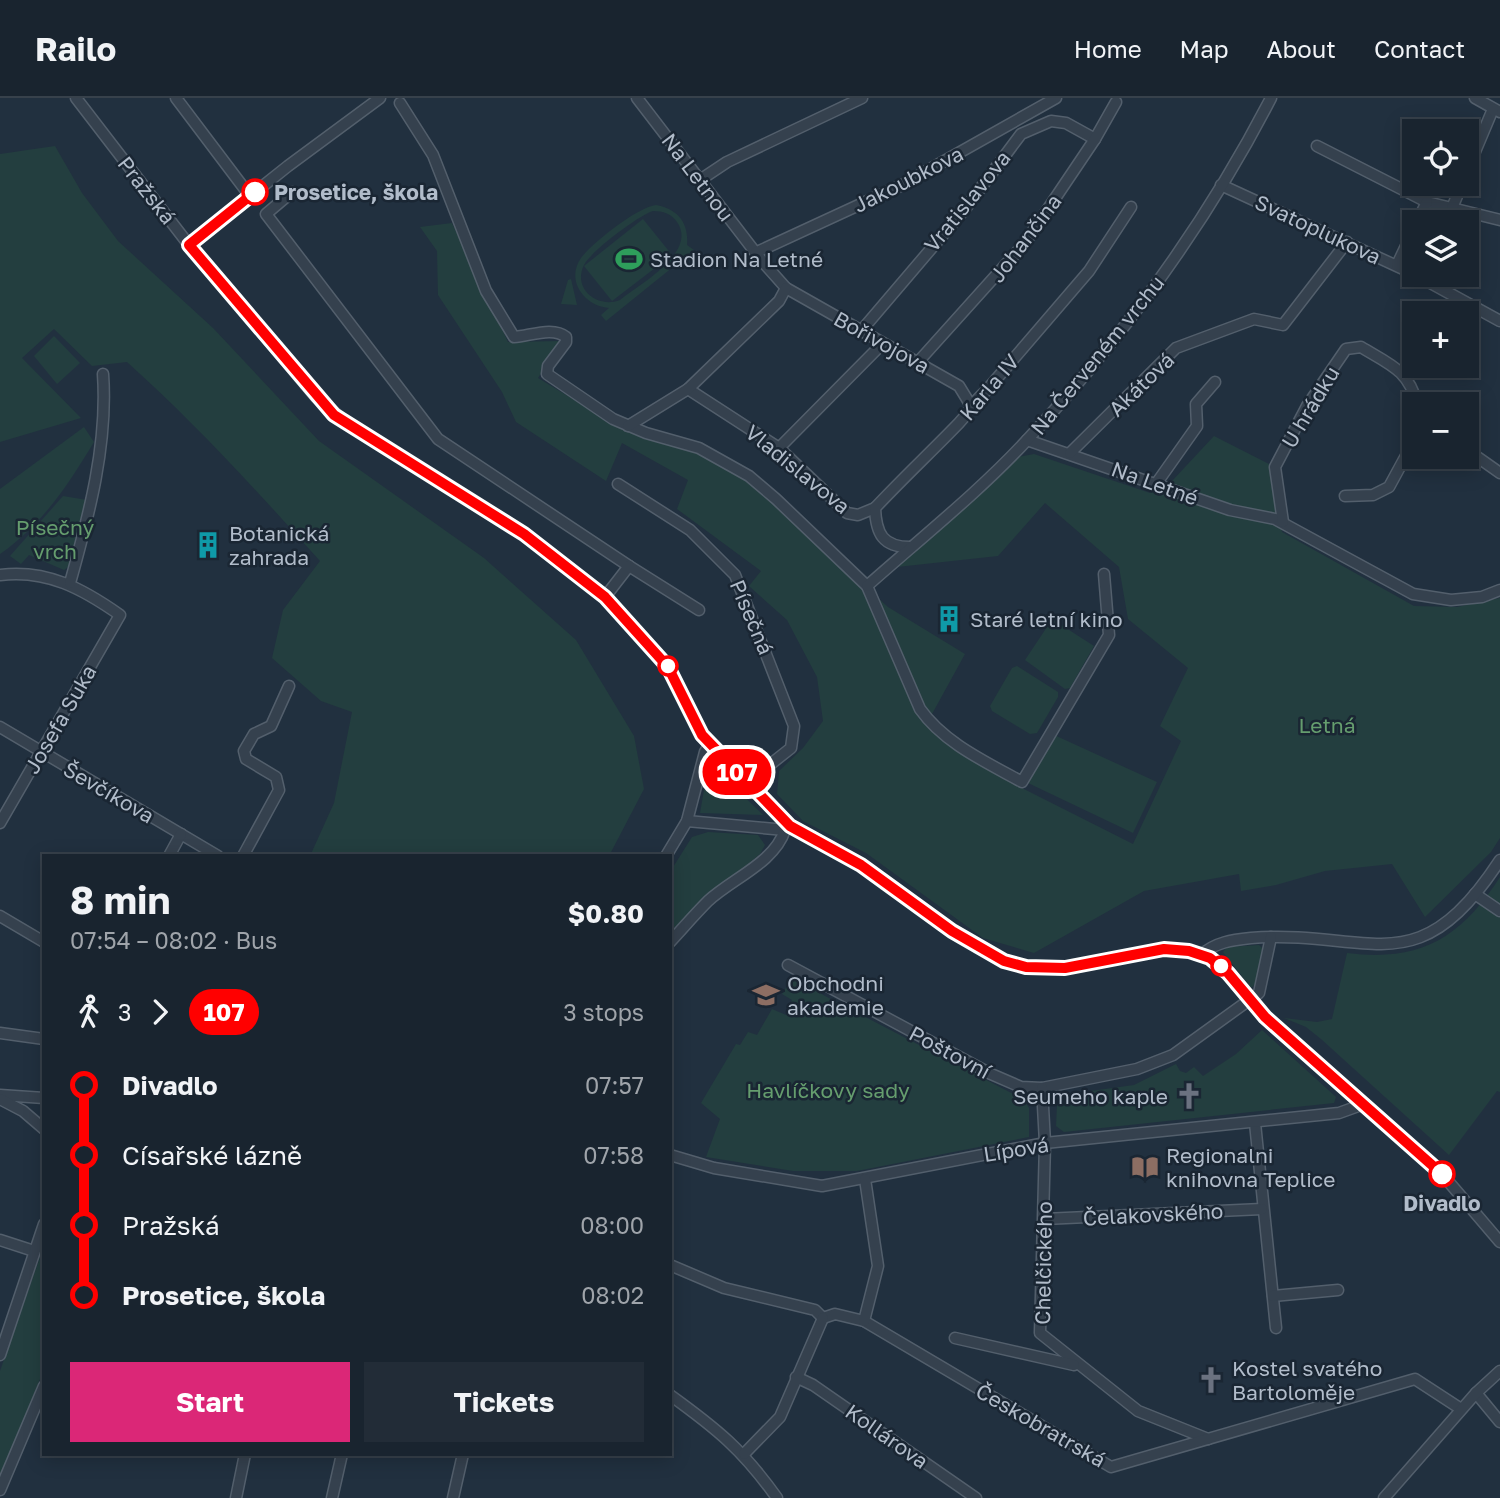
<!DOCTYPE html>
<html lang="en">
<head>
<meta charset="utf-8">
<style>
  :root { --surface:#19242f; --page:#222c37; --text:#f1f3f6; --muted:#9fa4aa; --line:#37414b; --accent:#db2777 }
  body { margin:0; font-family:"Golos Text",sans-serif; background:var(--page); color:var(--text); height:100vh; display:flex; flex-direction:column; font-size:26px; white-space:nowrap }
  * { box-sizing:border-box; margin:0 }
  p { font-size:23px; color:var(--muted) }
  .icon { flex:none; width:38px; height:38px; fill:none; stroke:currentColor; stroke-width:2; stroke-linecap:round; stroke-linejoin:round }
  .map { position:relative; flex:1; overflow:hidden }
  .panel { position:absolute; left:42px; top:756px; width:630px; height:602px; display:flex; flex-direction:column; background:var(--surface); border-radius:0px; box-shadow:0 4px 18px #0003,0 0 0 2px var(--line) }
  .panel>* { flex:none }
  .badge { padding:0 14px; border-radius:23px; font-size:24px; line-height:46px }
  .controls { position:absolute; left:1402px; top:21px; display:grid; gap:14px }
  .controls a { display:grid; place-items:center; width:77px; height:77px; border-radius:0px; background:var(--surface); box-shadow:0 4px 18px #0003,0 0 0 2px var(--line); font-size:35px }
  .map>.badge { position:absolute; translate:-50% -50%; box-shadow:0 0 0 4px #fff }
  .legs { display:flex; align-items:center; gap:10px; height:77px; padding:0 28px; font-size:23px }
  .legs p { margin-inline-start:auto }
  .overview { display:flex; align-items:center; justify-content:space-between; height:119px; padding:0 28px }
  h1 { font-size:38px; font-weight:700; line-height:52px }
  .cta { display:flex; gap:14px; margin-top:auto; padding:14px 28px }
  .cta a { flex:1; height:80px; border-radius:0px; background:var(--accent); color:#fff; font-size:28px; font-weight:700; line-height:80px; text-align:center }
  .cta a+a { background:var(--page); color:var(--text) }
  ul { padding:0 28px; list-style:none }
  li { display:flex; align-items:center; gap:24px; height:70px; font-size:26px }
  li i { display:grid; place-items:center; width:10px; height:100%; margin:0 9px; background:currentColor }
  li i::after { content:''; width:18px; height:18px; margin:-9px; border:5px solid; border-radius:50%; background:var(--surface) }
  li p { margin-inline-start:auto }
  li:first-child i { background:linear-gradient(#0000 50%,currentColor 0) }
  li:last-child i { background:linear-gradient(currentColor 50%,#0000 0) }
  header { display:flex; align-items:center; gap:42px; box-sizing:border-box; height:98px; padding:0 35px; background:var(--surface); border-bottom:2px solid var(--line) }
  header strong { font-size:33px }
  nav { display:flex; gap:38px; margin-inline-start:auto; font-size:24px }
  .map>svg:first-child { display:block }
</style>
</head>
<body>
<header>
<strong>Railo</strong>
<nav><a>Home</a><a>Map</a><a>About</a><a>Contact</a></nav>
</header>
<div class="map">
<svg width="1500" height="1400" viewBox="0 0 1500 1400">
  <rect width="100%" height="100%" fill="#21303f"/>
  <!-- green -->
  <g fill="#233e3f" fill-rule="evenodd">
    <path d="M55 48 82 95 118 143 213 230 319 343 484 460 576 542 634 638 644 691 609 758H310L334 705 352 614 321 603 272 560 283 512 320 463C258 394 196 326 127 264L92 268 54 231 22 260 81 320 0 344V56Z"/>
    <path d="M656 107C678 111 689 125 687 147L694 152 606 223 601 217 609 210C585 208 565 183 581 160 593 144 638 109 656 107ZM653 113C663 113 672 116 677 124 698 154 640 186 620 202 598 211 572 191 584 167 590 154 639 117 653 113Z"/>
    <polygon points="643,121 672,157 612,203 584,168"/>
    <polygon points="452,125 508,244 561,243 538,280 621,330 698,354 751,385 888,509 965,556 926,627 1010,684 1133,746 1181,643 1160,628 1188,570 1128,521 1119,469 1045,405 998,458 897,469 1018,359 1034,356 1150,395 1172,383 1214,338 1269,366 1282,434 1414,508 1457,509 1500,500 1500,740 1491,754 1425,819 1392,766 1325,773 1276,787 1241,793 1239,776 1144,793 1034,855 983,840 866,755 803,723 777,696 779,673 803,650 823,623 817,579 787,522 749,488 761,473 677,411 688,382 622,345 606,383 516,324 502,294 438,197 437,153 420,129"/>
    <polygon points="571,181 577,207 561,206 568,182"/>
    <polygon points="54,238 80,265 57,286 34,258"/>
    <path d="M84 329 94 344C68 387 42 427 0 456V391Z"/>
    <polygon points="63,398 87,402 71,467 64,472 29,457 21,466 10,458"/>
    <polygon points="1051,523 1055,523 1094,548 1070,590 1065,591 1025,562"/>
    <polygon points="1017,568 1058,594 1058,599 1037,635 1030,636 992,613 990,608 1012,570"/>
    <polygon points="1052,636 1157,684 1133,735 1028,685"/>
    <polygon points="727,682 759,713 763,717 700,715 705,686 716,695"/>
    <polygon points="708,734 758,737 765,747 760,756 670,833 670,774 692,739"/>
    <path d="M1500 779V994L1497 993 1449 1057 1321 941 1306 929 1284 920 1317 924 1332 921 1347 855C1420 864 1460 841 1500 779Z"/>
    <polygon points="1259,847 1264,852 1256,886 1251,890 1223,854 1227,849"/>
    <polygon points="793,878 825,898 1023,1001 1029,1010 1029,1039 857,1073 793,1073 706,1059 720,1021 701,1005 736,946 740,947 748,934 757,937 772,911 786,917 792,902 782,896"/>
    <polygon points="1262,932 1336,999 1334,1005 1064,1034 1056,1028 1057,1007 1069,996 1134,987 1176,966 1180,973 1186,975 1194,969 1203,978 1236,956"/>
    <polygon points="44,1148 44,1271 0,1381 0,1273"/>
  </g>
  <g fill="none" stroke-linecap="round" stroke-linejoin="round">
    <defs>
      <g id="minor">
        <polyline points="76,0 189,147 316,299 353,330 524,436 605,499 669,569 702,637 790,728 861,767 952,833 1004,863 1026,869 1065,870 1164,851 1189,853 1210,860 1228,875 1265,919 1442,1076 1500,1144"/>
        <polyline points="176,0 250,98"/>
        <polyline points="637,0 762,163 786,190 959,288 970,306"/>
        <polyline points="1475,0 1500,14"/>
        <path d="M400 5 433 57 486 193 514 239C530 238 553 228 566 239V244L548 268 547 276 613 321 646 335 699 350 749 378 776 401 867 488 920 611C944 645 986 664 1022 684L1109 537 1104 476"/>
        <polyline points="1317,48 1427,104 1500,122"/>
        <polyline points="1466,75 1493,11"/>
        <polyline points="700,82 727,64 862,0"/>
        <polyline points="1221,87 1414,176"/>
        <polyline points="292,94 266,116 438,341 629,468"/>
        <polyline points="1452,110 1462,86"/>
        <polyline points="1417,124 1427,104"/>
        <polyline points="189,147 288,68 380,0"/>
        <polyline points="755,155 900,88 1056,0"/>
        <polyline points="1397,167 1414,131"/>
        <polyline points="1416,177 1500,223"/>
        <polyline points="861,233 965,111 1021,36 1051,23 1066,25 1095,41"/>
        <polyline points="918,264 1025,145 1095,41 1116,4"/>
        <polyline points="688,291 779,350 847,415 858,417 875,410"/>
        <polyline points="628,328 688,291 779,203 786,190"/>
        <polyline points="1027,342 1230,412 1275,421 1413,496 1451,502 1482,499 1500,492"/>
        <polyline points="779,350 883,245"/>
        <polyline points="1466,351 1500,375"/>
        <polyline points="1070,355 1176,250 1254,221 1283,227 1347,144"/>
        <polyline points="618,386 690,432 735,477 794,628 791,650 748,684"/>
        <polyline points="1156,386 1197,328 1196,306 1215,284"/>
        <polyline points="1345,398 1373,397 1389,389 1414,343"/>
        <path d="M1283 424 1275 369 1307 308 1346 251 1361 249C1389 266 1409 272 1417 306"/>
        <path d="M910 449C883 449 876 436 875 410 902 381 931 354 959 325 971 313 970 306 986 293L1089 173 1131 109"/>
        <path d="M0 477C47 471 83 491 120 517L0 725"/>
        <path d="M70 485C89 417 108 346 103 276"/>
        <path d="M867 488C921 440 979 394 1028 341 1123 239 1207 124 1271 0"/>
        <polyline points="605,499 629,468 699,512"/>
        <polyline points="0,629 218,758"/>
        <polyline points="687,723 785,732 789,728"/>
        <polyline points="169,758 181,736"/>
        <polyline points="243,758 279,692 276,679 246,661 244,653 254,636 271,628 289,588"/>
        <polyline points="666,758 687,723 705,654 710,646"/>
        <polyline points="1475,796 1500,813"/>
        <polyline points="0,818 44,844"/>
        <path d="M670 844C683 830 695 816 708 803 733 780 774 765 785 732"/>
        <path d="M1201 857C1216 844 1232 842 1251 840 1372 831 1416 890 1500 762"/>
        <polyline points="788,867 991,976 1021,989 1042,990 1137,971 1173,957 1259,895 1271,839"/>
        <polyline points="0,935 44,941"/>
        <polyline points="1042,990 1045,1045 1040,1235 1138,1313 1208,1341"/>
        <polyline points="0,997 44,1000"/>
        <polyline points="0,1001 23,1013 44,1031"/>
        <polyline points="1255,1025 1276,1230"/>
        <polyline points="670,1057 714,1070 822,1088 1045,1045 1339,1015 1364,1006"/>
        <polyline points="1044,1121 1262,1111"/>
        <polyline points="0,1142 34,1153"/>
        <polyline points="670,1167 724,1190 815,1212 823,1220"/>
        <polyline points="1273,1198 1338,1192"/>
        <polyline points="823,1220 835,1216 864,1223 1111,1369 1415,1281 1461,1311"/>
        <polyline points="864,1223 878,1168 865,1081"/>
        <polyline points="955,1240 1074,1267"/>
        <polyline points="0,1257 44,1126"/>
        <polyline points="796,1279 813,1287 976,1400"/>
        <polyline points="1476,1295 1500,1324"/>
        <path d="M670 1297C717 1331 743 1352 777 1400"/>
        <polyline points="744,1356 780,1319 823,1220"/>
        <polyline points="0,1392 44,1288"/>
        <polyline points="236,1400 245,1356"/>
        <polyline points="332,1400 342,1356"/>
        <polyline points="453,1400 463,1356"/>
        <polyline points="1384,1400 1476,1295 1500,1273"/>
      </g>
    </defs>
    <!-- minor casing -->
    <use href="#minor" stroke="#535f6c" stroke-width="13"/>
    <!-- minor -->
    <use href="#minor" stroke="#35414e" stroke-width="10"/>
  </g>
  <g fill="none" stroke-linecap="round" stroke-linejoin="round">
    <defs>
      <polyline id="line-1" points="255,94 189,147 334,317 524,436 605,499 668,569 702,637 790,728 861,767 952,833 1004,863 1026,869 1065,870 1164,851 1189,853 1210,860 1228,875 1265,919 1442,1076"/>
    </defs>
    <!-- line-1 casing -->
    <use href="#line-1" stroke="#fff" stroke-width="16"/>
    <!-- line-1 -->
    <use href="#line-1" stroke="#f00" stroke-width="10"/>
  </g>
  <!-- icons -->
  <defs>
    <symbol id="stadium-bare" viewBox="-9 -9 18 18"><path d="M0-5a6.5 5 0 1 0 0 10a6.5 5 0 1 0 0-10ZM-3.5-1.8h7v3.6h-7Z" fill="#2e9e5b" stroke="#1a2633" stroke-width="2.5" paint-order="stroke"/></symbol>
    <symbol id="building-bare" viewBox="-9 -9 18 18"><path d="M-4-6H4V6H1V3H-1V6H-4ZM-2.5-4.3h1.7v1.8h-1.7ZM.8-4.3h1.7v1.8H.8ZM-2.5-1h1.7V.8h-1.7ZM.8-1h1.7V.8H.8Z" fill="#0f9aa8" stroke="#1a2633" stroke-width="2.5" paint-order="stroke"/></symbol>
    <symbol id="university-bare" viewBox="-9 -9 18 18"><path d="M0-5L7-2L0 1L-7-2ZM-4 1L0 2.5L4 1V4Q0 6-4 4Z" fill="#8d6e63" stroke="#1a2633" stroke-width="2.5" paint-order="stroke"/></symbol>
    <symbol id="church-bare" viewBox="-9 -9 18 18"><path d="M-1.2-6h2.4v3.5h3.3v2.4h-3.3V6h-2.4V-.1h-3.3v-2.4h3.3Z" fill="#6b7280" stroke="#1a2633" stroke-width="2.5" paint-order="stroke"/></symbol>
    <symbol id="library-bare" viewBox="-9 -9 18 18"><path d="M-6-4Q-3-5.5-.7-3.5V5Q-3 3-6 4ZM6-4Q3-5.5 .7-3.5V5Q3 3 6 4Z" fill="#8d6e63" stroke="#1a2633" stroke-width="2.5" paint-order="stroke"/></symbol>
  </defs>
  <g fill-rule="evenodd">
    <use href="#stadium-bare" x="610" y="142" width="38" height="38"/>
    <use href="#building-bare" x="189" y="428" width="38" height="38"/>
    <use href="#building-bare" x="930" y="502" width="38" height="38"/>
    <use href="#university-bare" x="747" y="878" width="38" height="38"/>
    <use href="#church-bare" x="1170" y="979" width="38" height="38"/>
    <use href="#library-bare" x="1126" y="1050" width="38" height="38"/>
    <use href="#church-bare" x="1192" y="1263" width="38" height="38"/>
  </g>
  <!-- markers -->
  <g fill="#fff" stroke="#f00" stroke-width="3.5">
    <circle cx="255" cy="94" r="12"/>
    <circle cx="668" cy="568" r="9"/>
    <circle cx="1221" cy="868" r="9"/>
    <circle cx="1442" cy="1076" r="12"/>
  </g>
  <g text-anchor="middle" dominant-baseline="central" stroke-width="5" stroke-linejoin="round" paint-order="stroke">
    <!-- street labels -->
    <g font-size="21" fill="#b1bcca" stroke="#1a2633">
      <text transform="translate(698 79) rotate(53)">Na Letnou</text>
      <text transform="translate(908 81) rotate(-27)">Jakoubkova</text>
      <text transform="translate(147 92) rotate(52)">Pražská</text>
      <text transform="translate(967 103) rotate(-51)">Vratislavova</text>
      <text transform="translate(1318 131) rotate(25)">Svatoplukova</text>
      <text transform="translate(1025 140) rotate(-53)">Johančina</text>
      <text transform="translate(882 244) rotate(29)">Bořivojova</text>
      <text transform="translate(1097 257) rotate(-51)">Na Červeném vrchu</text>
      <text transform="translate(1141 286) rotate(-44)">Akátová</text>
      <text transform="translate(989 289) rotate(-50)">Karla IV</text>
      <text transform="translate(1310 309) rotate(-59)">U hrádku</text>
      <text transform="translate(798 371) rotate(39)">Vladislavova</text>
      <text transform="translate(1155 385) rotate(20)">Na Letné</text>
      <text transform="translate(752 519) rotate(67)">Písečná</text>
      <text transform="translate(60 621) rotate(-60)">Josefa Suka</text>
      <text transform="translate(109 694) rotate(30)">Ševčíkova</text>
      <text transform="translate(950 954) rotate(28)">Poštovní</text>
      <text transform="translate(1016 1051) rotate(-9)">Lípová</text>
      <text transform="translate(1153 1116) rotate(-3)">Čelakovského</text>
      <text transform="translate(1043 1165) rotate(-89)">Chelčického</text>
      <text transform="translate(1041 1327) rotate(30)">Českobratrská</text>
      <text transform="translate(887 1338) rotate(35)">Kollárova</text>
    </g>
    <!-- stop labels -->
    <g font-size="21" font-weight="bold" fill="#b1bcca" stroke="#1a2633" text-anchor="start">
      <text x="274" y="94">Prosetice, škola</text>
      <text x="1442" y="1105" text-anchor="middle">Divadlo</text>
    </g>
    <!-- poi labels -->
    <g font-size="21" fill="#b1bcca" stroke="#1a2633" text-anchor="start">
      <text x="650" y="161">Stadion Na Letné</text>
      <text x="229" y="435">Botanická<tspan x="229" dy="24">zahrada</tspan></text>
      <text x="970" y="521">Staré letní kino</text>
      <text x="787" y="885">Obchodni<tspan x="787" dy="24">akademie</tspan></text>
      <text x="1168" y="998" text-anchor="end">Seumeho kaple</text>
      <text x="1166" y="1057">Regionalni<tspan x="1166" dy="24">knihovna Teplice</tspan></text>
      <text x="1232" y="1270">Kostel svatého<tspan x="1232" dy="24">Bartoloměje</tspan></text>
    </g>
    <!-- park labels -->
    <g font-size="21" fill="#659d6e" stroke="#1a2633">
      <text x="55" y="429">Písečný<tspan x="55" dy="24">vrch</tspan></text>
      <text x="1327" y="627">Letná</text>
      <text x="828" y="992">Havlíčkovy sady</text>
    </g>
  </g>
</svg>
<div class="controls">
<a><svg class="icon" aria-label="locate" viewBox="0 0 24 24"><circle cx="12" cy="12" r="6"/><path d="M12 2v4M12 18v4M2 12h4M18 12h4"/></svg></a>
<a><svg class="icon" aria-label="layers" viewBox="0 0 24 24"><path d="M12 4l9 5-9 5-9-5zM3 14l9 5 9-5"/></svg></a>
<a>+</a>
<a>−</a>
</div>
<b class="badge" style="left:737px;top:674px;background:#f00;color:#fff">107</b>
<section class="panel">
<div class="overview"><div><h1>8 min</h1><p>07:54 – 08:02 · Bus</p></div><b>$0.80</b></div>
<div class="legs"><svg class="icon" aria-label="walk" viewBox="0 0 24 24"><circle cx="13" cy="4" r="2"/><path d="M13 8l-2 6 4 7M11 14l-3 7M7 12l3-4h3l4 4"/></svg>3<svg class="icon" aria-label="forward" viewBox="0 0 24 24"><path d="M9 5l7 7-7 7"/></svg><b class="badge" style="background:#f00;color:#fff">107</b><p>3 stops</p></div>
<ul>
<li><i style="color:#f00"></i><b>Divadlo</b><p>07:57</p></li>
<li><i style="color:#f00"></i><span>Císařské lázně</span><p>07:58</p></li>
<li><i style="color:#f00"></i><span>Pražská</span><p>08:00</p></li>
<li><i style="color:#f00"></i><b>Prosetice, škola</b><p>08:02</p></li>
</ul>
<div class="cta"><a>Start</a><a>Tickets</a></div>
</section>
</div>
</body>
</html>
